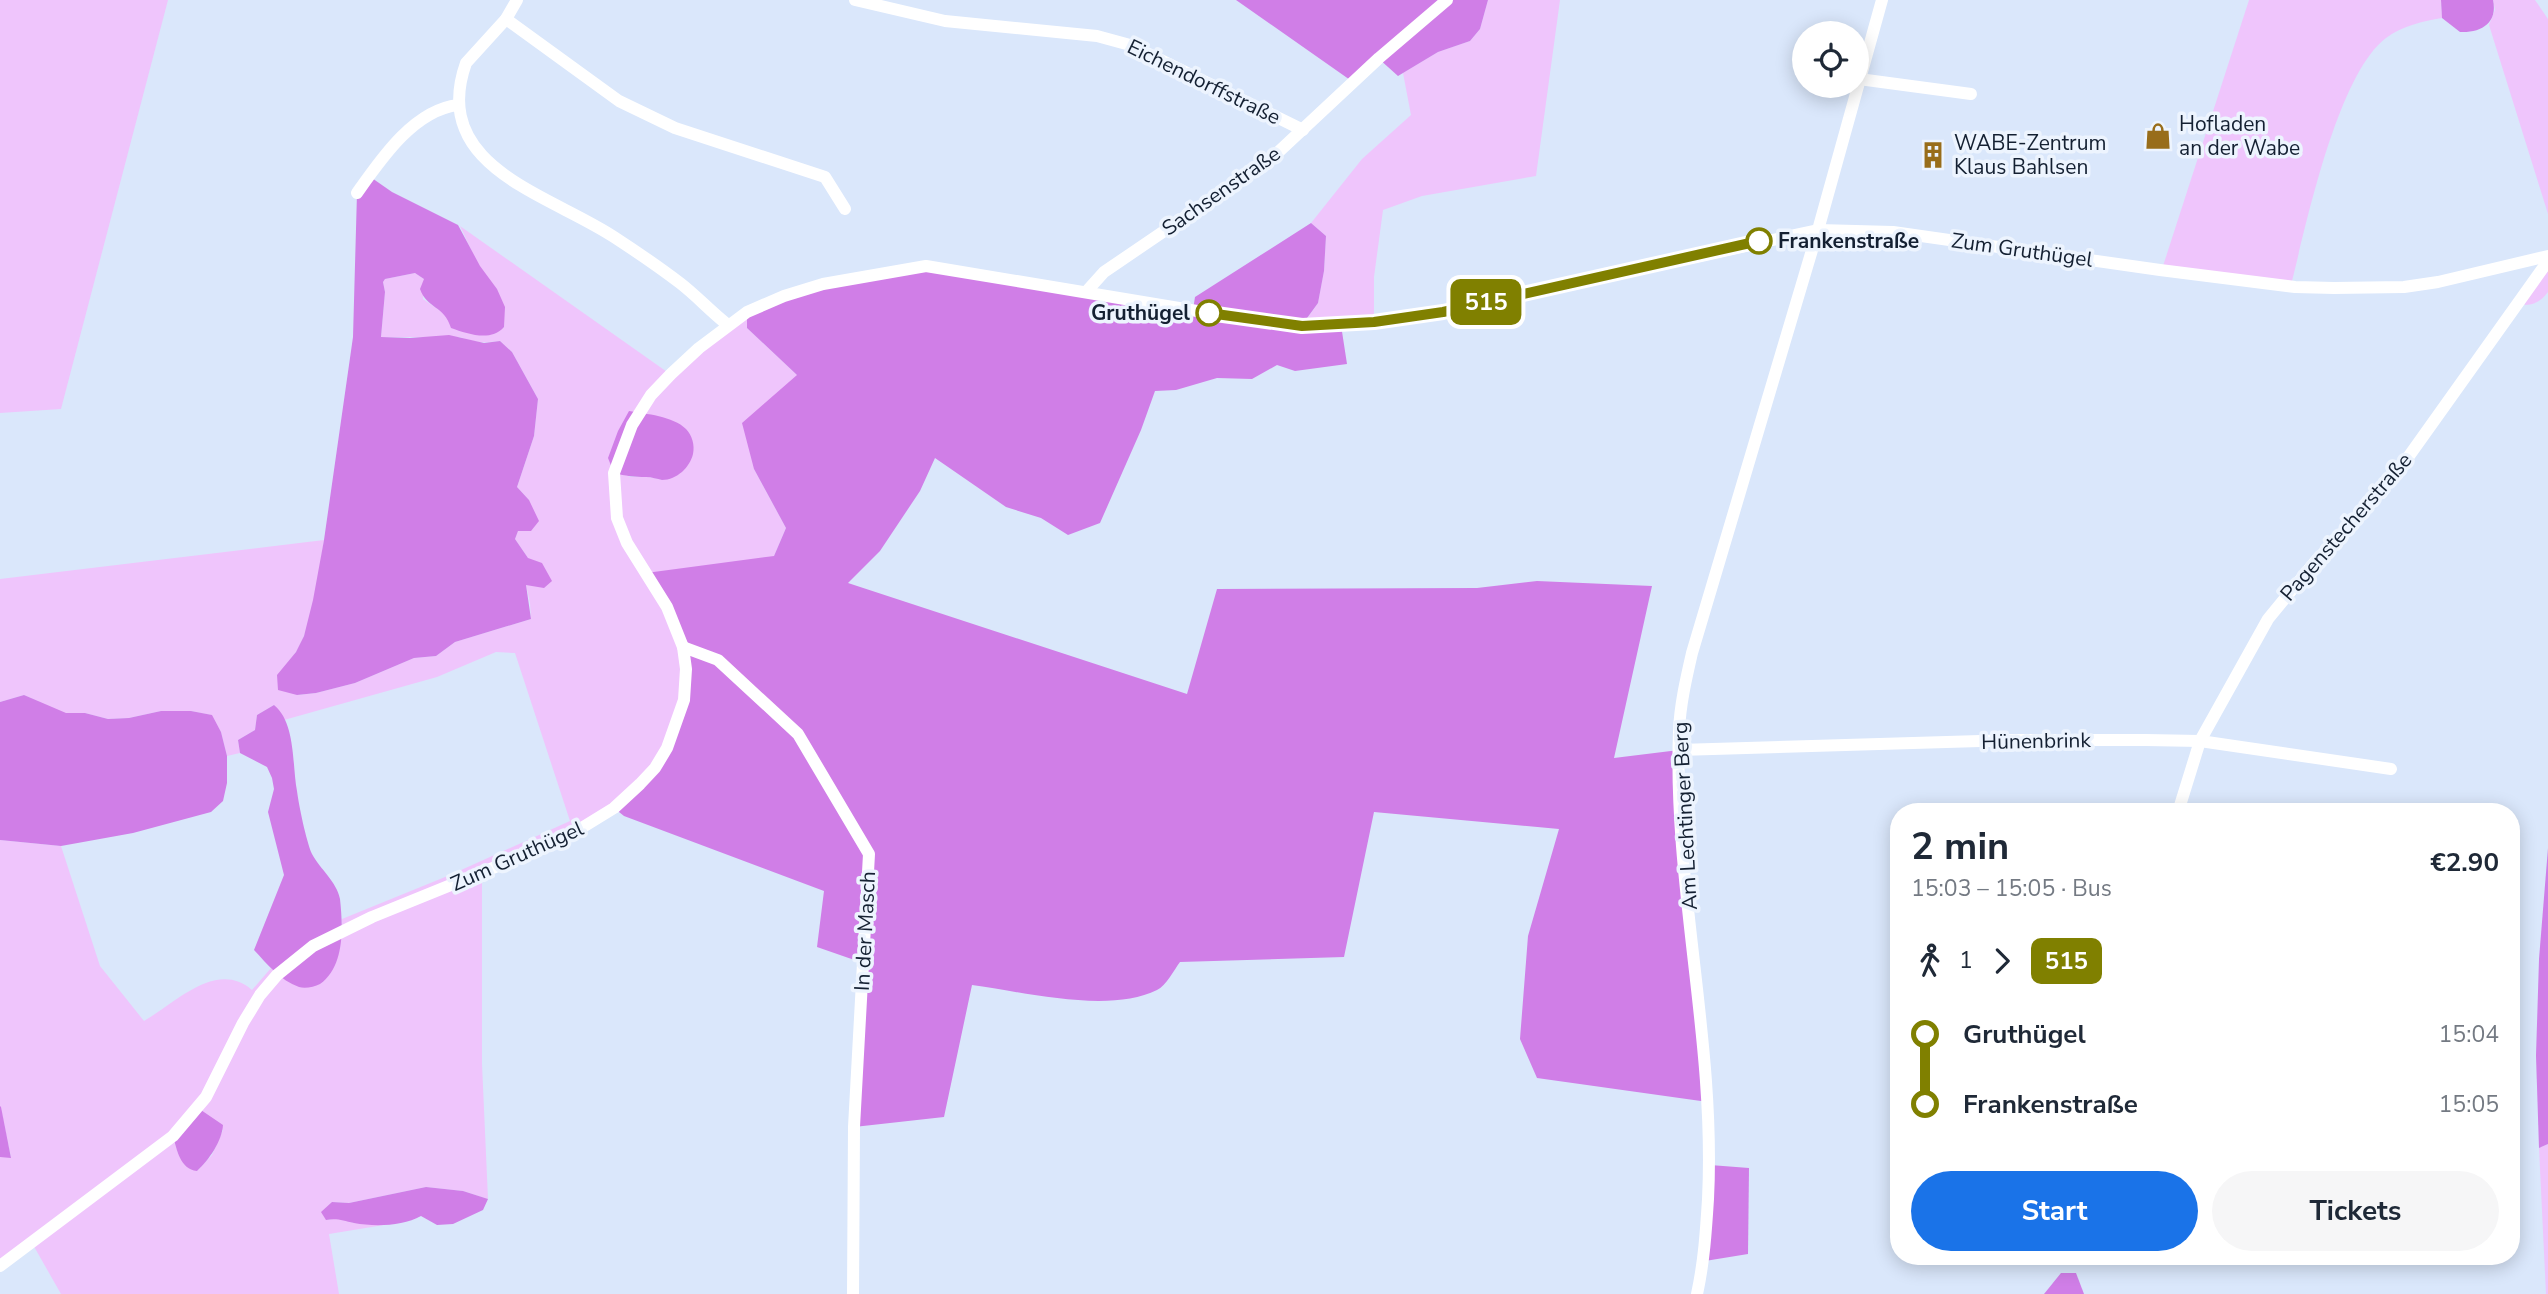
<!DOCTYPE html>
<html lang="en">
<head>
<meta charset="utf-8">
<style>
  :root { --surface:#fff; --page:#f6f6f7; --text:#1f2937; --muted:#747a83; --accent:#1a73e8 }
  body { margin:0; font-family:"Nunito Sans",sans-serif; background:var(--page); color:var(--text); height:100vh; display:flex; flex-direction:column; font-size:26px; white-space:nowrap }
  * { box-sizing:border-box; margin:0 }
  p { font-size:23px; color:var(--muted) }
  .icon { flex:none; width:38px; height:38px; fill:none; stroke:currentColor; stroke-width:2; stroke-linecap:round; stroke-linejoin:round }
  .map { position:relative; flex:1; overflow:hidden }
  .details { position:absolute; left:1890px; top:803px; width:630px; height:462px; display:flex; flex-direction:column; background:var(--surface); border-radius:28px; box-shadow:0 4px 18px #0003 }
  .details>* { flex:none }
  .badge { padding:0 14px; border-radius:10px; font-size:24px; line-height:46px }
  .tools { position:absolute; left:1792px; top:21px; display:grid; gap:14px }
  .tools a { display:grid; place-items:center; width:77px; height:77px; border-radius:50%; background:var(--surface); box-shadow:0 4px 18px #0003; font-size:35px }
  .map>.badge { position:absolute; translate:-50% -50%; box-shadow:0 0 0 4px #fff }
  .legs { display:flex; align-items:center; gap:10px; height:77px; padding:0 21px; font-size:23px }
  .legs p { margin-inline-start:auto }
  .summary { display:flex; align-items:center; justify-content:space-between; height:119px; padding:0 21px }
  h1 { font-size:38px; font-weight:700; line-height:52px }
  .primary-button { display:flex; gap:14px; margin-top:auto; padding:14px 21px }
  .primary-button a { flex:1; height:80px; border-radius:42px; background:var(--accent); color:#fff; font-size:28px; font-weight:700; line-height:80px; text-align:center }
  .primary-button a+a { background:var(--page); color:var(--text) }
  ul { padding:0 21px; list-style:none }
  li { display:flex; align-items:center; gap:24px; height:70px; font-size:26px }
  li i { display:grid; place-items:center; width:10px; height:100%; margin:0 9px; background:currentColor }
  li i::after { content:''; width:18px; height:18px; margin:-9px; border:5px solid; border-radius:50%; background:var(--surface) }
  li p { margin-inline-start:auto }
  li:first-child i { background:linear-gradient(#0000 50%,currentColor 0) }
  li:last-child i { background:linear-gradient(currentColor 50%,#0000 0) }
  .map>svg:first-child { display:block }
</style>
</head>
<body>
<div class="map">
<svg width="2548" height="1294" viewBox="0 0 2548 1294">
  <rect width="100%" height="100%" fill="#dae7fb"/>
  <!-- green -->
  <g fill="#efc5fc" fill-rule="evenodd">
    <polygon points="0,0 168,0 61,409 0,413"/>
    <polygon points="1488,0 1560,0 1536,176 1422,196 1383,210 1374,277 1374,322 1302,326 1318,303 1324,271 1326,236 1311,223 1362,159 1411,115 1403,73 1438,52 1470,41 1480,29"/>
    <path d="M2249 0H2441L2442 18C2423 21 2402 26 2386 38 2338 74 2307 221 2292 281L2163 266Z"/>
    <polygon points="2493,0 2535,0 2548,19 2548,214 2489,25 2495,10"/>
    <path d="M460 226 670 374 747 312V328L797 375 754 469 786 528 774 556 686 669 667 748 614 808 482 874V1064L488 1199 463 1191 426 1187 349 1203 332 1202 326 1220 339 1218 354 1223 390 1224 329 1234 339 1294H61L32 1243 0 1266V1157H11L0 1106V840L61 846 100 966 144 1021C175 1003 217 959 252 990L271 968 277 975 341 931 342 919 450 875 570 821 515 653 496 652 437 677 284 720 274 705 257 715 255 730 238 740 240 753 227 756 221 732 211 715 191 711H161L129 718 108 719 85 713 66 714 24 695 0 702V579L324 540C318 575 315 617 298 649 292 658 284 667 277 676L297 695 316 693 355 683 414 658 436 656 455 642 531 619 530 603 526 585 528 558 515 539 529 500 517 487 534 436 538 399 512 352 500 341C485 343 474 343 460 337H381L385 292 383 282 385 279 415 273 424 279 423 299 448 316 494 334 504 327C505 296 496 291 480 267 472 254 467 240 460 226ZM618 431 664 480 649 477H629ZM223 1130 212 1155 197 1171 178 1153 173 1136Z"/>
    <path d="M2548 270V292C2542 300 2535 305 2525 305L2523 302Z"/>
    <polygon points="2548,1144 2548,1294 2546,1294 2539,1148"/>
  </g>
  <!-- forest -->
  <g fill="#d07ee7">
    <polygon points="1236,0 1488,0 1480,29 1470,41 1438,52 1398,76 1378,58 1353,82"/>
    <path d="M2441 0H2493C2498 23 2481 33 2460 32L2442 18Z"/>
    <path d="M369 176 392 192 458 225 480 266 497 289 505 307 504 327C491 342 468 334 451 328 444 305 427 309 420 289L424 279 415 273 385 279 383 282 385 292 381 337 410 338 449 335 484 343 500 341 512 352 538 399 534 436 517 487 529 500 539 521 531 531H518L515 539 528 558 542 563 552 581 544 588 526 585 531 619 455 642 436 656 414 658 355 683 316 693 297 695 278 690 277 675 296 652 304 636 313 600 324 540 353 337 357 193Z"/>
    <path d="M1311 223 1326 236 1324 271 1318 303 1302 325H1341L1347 364 1295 371 1277 365 1252 379 1217 378 1176 390 1155 391 1141 430 1100 523 1068 535 1041 518 1006 507 935 458 920 491 880 551 848 583 1187 694 1217 589 1477 588 1537 581 1652 586 1614 758 1679 750 1708 1102 1537 1078 1520 1039 1528 936 1559 829 1374 812 1344 957 1180 962C1174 970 1166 986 1157 990 1109 1014 1024 992 972 985L944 1117 854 1127 863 963 817 947 824 891 624 816 614 808 640 784 677 725 683 646 646 573 774 556 786 528 754 469 742 423 797 375 747 328V312L784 296 926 266 1193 310 1195 297Z"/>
    <path d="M629 411C646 414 673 416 686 429 692 435 695 445 693 454 690 467 677 480 662 480 657 479 652 477 646 477 634 477 626 476 614 473L608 458 618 431Z"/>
    <polygon points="24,695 66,713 85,713 108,719 129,718 161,711 191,711 212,715 221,732 227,756 227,783 223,801 211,812 133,833 61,846 0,840 0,702"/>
    <path d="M274 705C296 723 292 765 297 791 299 806 306 840 312 854 320 869 337 882 340 899 343 927 345 966 320 984 314 987 305 989 299 987 280 980 268 965 254 950L284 875 268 812 274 789 272 778 267 767 240 753 238 740 255 730 257 715Z"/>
    <polygon points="2548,848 2548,1144 2539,1148 2536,1056 2539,959"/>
    <polygon points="0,1106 1,1107 11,1158 0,1157"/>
    <path d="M198 1108 223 1125C222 1141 209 1160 197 1171 180 1169 177 1150 173 1136Z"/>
    <polygon points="1710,1165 1749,1168 1748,1254 1705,1261"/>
    <path d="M426 1187 463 1191 488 1199 483 1210 453 1224 437 1225 421 1216C403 1226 375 1227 354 1223 343 1221 338 1218 326 1220L321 1212 332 1202 349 1203Z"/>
    <polygon points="2061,1273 2076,1273 2084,1294 2044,1294"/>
  </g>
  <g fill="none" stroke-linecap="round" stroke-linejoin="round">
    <!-- minor -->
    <g stroke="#fff" stroke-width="12">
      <path d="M517 0 506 19 466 63C429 167 549 194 614 237 637 252 659 267 680 283 697 296 711 312 728 325"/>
      <polyline points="855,0 945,21 1097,36 1130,45 1303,130"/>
      <polyline points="506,19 619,101 675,128 825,177 845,209"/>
      <polyline points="1859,79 1971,94"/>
      <path d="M357 193C381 159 414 110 458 105"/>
      <polyline points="1086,292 1104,272 1273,157 1379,58 1447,0"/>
      <polyline points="683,647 718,660 798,734 869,854 854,1127 853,1294"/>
      <polyline points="1679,750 2014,740 2146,740 2200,741 2391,769"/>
      <polyline points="2178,812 2200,741 2268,619 2314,563 2363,512 2404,463 2548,261"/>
      <polyline points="0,1266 173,1136 206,1097 243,1023 260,995 277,975 313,946 372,917 562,840 614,808 640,784 655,768 667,748 684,700 686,669 683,647 667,607 627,543 617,518 614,473 632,425 651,395 671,374 699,348 747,312 784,296 823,284 926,266 1209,313 1302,326 1341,325 1443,312 1818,230 1893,232 2160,270 2295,287 2334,288 2404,287 2438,282 2548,256"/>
      <path d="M1697 1294C1704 1262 1706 1231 1708 1199 1716 1042 1673 887 1679 731 1680 705 1686 679 1692 653L1818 230 1882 0"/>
    </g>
  </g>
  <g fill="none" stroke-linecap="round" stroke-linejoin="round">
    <defs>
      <polyline id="line-1" points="1209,313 1302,326 1374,322 1443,312 1759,241"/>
    </defs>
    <!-- line-1 casing -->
    <use href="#line-1" stroke="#fff" stroke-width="16"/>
    <!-- line-1 -->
    <use href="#line-1" stroke="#808000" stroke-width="10"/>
  </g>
  <!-- icons -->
  <defs>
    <symbol id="shop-bare" viewBox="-9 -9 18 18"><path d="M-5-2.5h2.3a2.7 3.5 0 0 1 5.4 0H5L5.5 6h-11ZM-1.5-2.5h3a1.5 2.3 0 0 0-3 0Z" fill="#986d1a" stroke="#edf4fe" stroke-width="2.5" paint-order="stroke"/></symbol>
    <symbol id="building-bare" viewBox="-9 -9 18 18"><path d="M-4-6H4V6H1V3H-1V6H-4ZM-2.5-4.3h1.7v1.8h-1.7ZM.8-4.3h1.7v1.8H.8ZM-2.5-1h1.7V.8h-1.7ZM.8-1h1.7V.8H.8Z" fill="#986d1a" stroke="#edf4fe" stroke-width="2.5" paint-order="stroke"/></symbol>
  </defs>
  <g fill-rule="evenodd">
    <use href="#shop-bare" x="2139" y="117" width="38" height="38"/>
    <use href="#building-bare" x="1914" y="136" width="38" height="38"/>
  </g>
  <!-- markers -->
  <g fill="#fff" stroke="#808000" stroke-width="3.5">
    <circle cx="1759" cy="241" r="12"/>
    <circle cx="1209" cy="313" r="12"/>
  </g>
  <g text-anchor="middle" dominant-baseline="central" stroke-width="7" stroke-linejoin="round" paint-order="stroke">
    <!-- street labels -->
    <g font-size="21" fill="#142032" stroke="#edf4fe">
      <text transform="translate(1204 82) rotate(26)">Eichendorffstraße</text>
      <text transform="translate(1221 191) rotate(-35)">Sachsenstraße</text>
      <text transform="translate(2022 250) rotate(8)">Zum Gruthügel</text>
      <text transform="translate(2346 527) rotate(-49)">Pagenstecherstraße</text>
      <text transform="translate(2036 741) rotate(-1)">Hünenbrink</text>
      <text transform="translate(1685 816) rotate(-93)">Am Lechtinger Berg</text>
      <text transform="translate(517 856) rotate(-24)">Zum Gruthügel</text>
      <text transform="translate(865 931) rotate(-87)">In der Masch</text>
    </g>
    <!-- poi labels -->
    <g font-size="21" fill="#142032" stroke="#edf4fe" text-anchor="start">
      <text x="2179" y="124">Hofladen<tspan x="2179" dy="24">an der Wabe</tspan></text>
      <text x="1954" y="143">WABE-Zentrum<tspan x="1954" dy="24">Klaus Bahlsen</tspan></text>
    </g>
    <!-- stop labels -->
    <g font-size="21" font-weight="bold" fill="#142032" stroke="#edf4fe" text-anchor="start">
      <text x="1778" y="241">Frankenstraße</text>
      <text x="1190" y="313" text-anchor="end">Gruthügel</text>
    </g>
  </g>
</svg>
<div class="tools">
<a><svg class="icon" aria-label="locate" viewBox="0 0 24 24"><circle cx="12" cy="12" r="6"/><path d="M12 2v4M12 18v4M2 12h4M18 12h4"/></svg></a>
</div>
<b class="badge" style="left:1486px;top:302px;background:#808000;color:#fff">515</b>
<section class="details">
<div class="summary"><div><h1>2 min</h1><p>15:03 – 15:05 · Bus</p></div><b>€2.90</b></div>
<div class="legs"><svg class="icon" aria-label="walk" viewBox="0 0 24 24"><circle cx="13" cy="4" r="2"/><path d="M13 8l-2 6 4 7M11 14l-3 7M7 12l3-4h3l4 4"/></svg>1<svg class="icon" aria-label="forward" viewBox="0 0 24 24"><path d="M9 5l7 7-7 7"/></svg><b class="badge" style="background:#808000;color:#fff">515</b></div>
<ul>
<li><i style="color:#808000"></i><b>Gruthügel</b><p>15:04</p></li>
<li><i style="color:#808000"></i><b>Frankenstraße</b><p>15:05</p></li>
</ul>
<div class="primary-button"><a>Start</a><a>Tickets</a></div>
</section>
</div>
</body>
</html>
